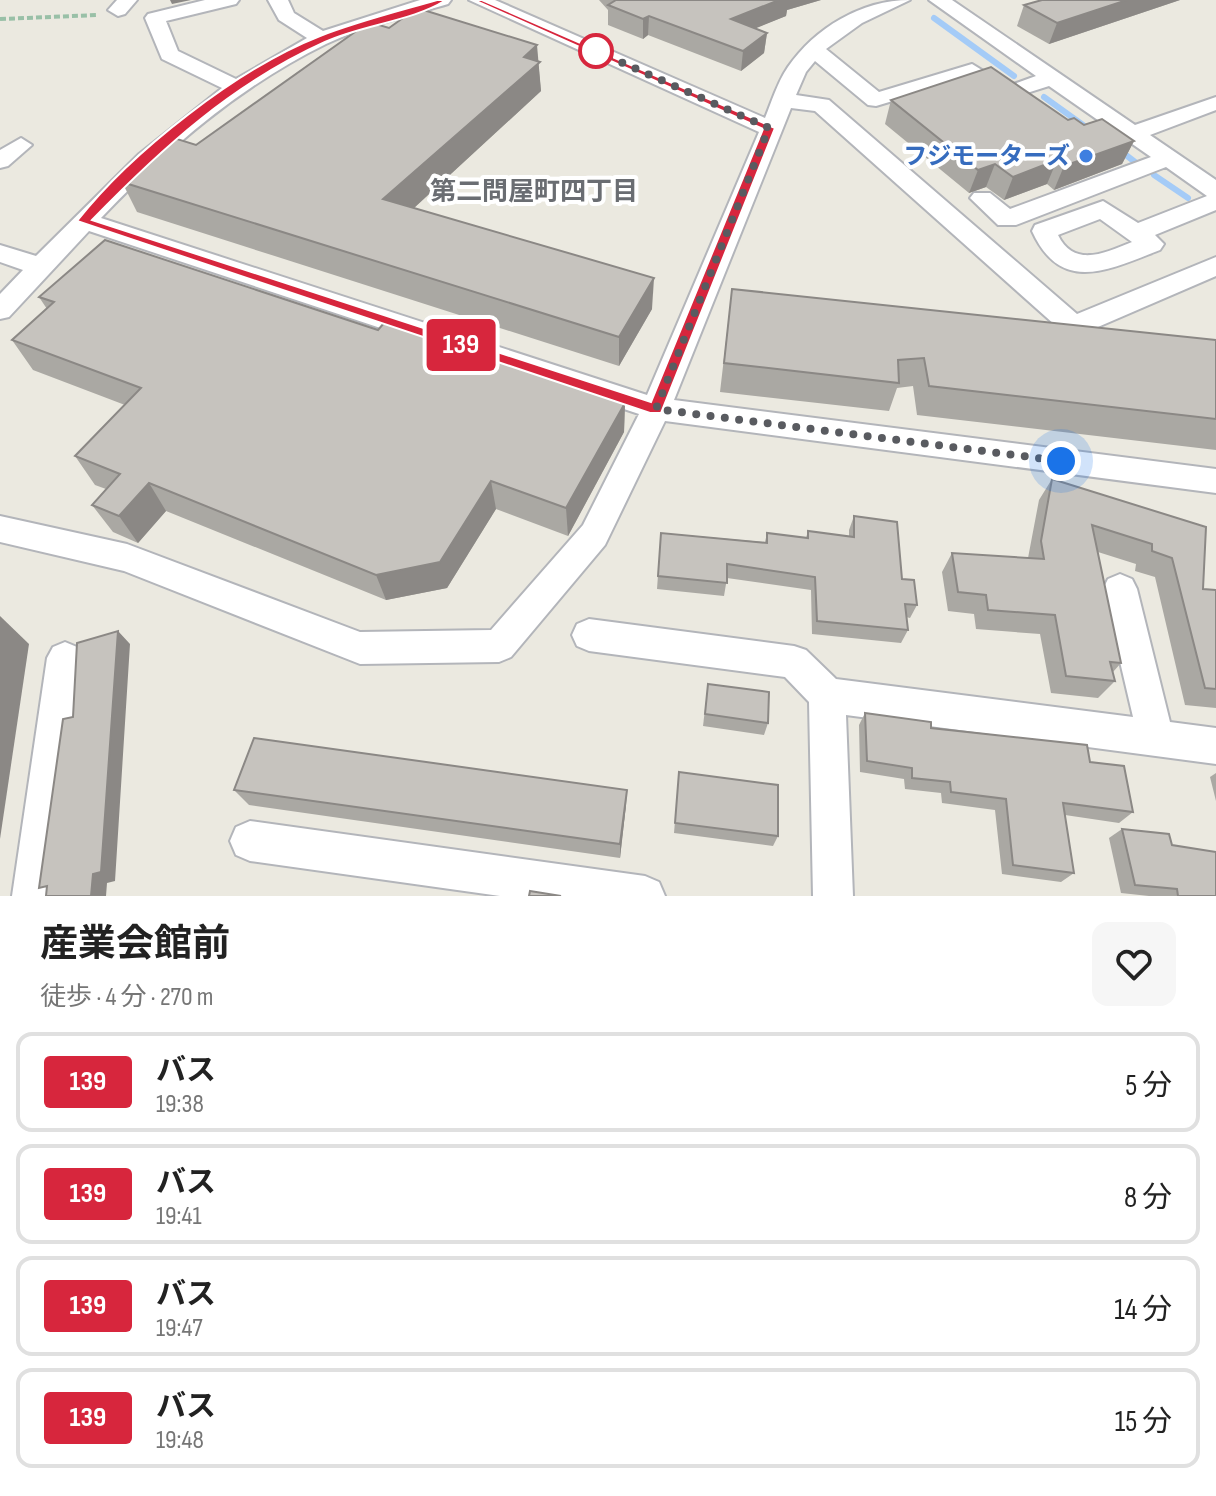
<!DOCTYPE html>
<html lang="ja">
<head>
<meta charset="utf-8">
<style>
  :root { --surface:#fff; --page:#f6f6f6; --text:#222; --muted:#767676; --line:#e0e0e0 }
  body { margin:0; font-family:"Sofia Sans Condensed","Noto Sans JP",sans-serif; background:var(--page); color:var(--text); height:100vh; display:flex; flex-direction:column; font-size:30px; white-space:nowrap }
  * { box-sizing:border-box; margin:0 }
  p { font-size:26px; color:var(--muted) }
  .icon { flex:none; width:44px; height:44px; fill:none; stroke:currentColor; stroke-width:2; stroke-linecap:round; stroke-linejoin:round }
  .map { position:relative; height:896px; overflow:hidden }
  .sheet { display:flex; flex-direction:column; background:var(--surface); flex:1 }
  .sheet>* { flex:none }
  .badge { padding:0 16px; border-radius:6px; font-size:28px; line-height:52px }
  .you { position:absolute; width:40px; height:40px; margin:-20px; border:6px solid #fff; border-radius:50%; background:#1a73e8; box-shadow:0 0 0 12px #1a73e833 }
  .map>.badge { position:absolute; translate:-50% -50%; box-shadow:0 0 0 4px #fff }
  .round { display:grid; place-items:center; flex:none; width:84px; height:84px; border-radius:16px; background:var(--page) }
  .head { display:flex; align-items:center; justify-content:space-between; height:136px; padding:0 40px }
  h1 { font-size:38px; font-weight:700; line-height:60px }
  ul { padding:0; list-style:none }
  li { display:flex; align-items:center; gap:24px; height:100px; margin:0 16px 12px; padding:0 24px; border:4px solid var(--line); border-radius:16px }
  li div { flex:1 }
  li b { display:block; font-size:30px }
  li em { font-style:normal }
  li .badge { min-width:88px; font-weight:700; text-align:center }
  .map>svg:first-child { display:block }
</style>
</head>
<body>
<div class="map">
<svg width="1216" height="896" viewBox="0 0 1216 896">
  <rect width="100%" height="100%" fill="#ebe9e0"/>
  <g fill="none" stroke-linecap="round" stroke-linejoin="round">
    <!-- stream -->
    <g stroke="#a4cbf7" stroke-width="6">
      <polyline points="934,18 1014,76"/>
      <polyline points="1044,97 1083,125"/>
      <polyline points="1122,152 1135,162"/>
      <polyline points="1154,175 1188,198"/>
    </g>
    <defs>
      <g id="minor">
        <polygon points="117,0 137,0 125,14 118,16 108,10"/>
        <path d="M205 0H239L236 4 166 21 178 51 236 79 307 38 279 20 268 0H288L294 13 323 31 420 0H451L448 4C407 16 365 26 326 44 240 86 167 149 101 218L647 395 759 132 469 0H495L765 118C772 101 777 83 788 67 815 28 861 0 910 0L862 23 826 49 879 92 972 64 1008 86 1036 76 929 0H952L1135 125 1216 97V110L1150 135 1216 180V210L1155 235 1164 244 1160 250C1108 270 1061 295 1032 231L1035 225 1103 201 1138 223 1207 196 1166 167 1016 225H998L970 198 974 193H990L1010 209 1151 157 1049 86 1005 100 969 78 876 106 868 105 815 61 806 72 796 95 829 100 1077 314 1216 257V276L1084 333 1074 336 1064 333 815 111 791 108 674 400 1216 469V493L665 421 605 545 511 657 499 662 360 664 124 571 0 542V516L127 544 360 632 491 630 583 525 639 414 89 231 9 317 0 319V294L23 270 0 262V245L36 256 139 154 222 88 162 59 145 18 148 14ZM1100 219 1132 242C1105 253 1074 268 1058 235Z"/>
        <polygon points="21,138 32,145 8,166 0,168 0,150"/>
        <polygon points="1120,574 1132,579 1137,589 1170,722 1216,728 1216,764 846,715 853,896 813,896 809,702 785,677 589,651 577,646 572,635 577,624 589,619 794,646 806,650 836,679 1133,717 1103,589 1108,579"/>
        <polygon points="65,642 77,647 83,658 52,896 12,896 47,658 53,647"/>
        <polygon points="250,821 645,876 659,882 665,896 500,896 250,861 236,855 230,841 236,827"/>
      </g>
    </defs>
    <!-- minor casing -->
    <use href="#minor" stroke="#b3b5ba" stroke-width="4"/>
    <!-- path -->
    <polyline stroke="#99c0a7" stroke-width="4" stroke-dasharray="6 3" stroke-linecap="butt" points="0,19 98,15"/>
    <!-- minor -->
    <use href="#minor" fill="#fff" fill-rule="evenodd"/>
  </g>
  <!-- wall -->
  <g fill="#aaa8a3">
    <polygon points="599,0 821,0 787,10 786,16 755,28 767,33 764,53 741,71 648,35 643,39 608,25 608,10"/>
    <polygon points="1042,0 1180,0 1049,44 1017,26 1024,5"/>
    <polygon points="389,28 538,61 541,91 414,208 652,309 619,366 137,212 122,182 196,145"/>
    <polygon points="891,100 1068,120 1134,141 1122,164 1054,190 1047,184 1004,200 986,187 969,193 885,124"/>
    <polygon points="732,289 1216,340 1216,450 917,415 913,386 897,388 889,411 720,392"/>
    <polygon points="39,297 378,330 625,403 624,432 568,536 496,509 447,588 386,600 166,511 138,543 113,532 92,505 106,489 95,485 75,456 125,405 33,370 12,340 47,309"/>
    <polygon points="1052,479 1206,527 1203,589 1216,590 1216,708 1185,705 1155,577 1135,571 1136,564 1098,552 1121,663 1113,672 1115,681 1098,698 1051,693 1040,634 976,629 974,614 948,611 942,572 952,553 1028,558 1039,500"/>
    <polygon points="854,516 902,579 917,605 910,618 906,617 908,630 901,643 812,634 811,590 727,578 724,596 657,589 661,533 765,542 767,533 806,538 808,531 849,537 849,530"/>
    <polygon points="708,684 768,723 764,735 703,726"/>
    <polygon points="865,713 1090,762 1133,812 1119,823 1065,815 1074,873 1061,882 1002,874 995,810 942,803 941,793 905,789 904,779 860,772 859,725"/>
    <polygon points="679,772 778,836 773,846 674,833"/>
    <polygon points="1216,773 1216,801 1210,777"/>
    <polygon points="234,790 626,805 620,858 249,805"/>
    <polygon points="1122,829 1172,845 1216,896 1149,896 1121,893 1109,838"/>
  </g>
  <!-- shaded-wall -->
  <g fill="#8b8885">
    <polygon points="170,0 191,0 172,4"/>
    <polygon points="779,0 821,0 787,10 786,16 729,39 731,19"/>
    <polygon points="1127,0 1180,0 1049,44 1057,23"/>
    <polygon points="649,16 648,35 643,39 643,19"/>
    <polygon points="767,33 764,53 741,71 743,51"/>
    <polygon points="537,45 541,91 390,230 383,199 524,57"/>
    <polygon points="1134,141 1122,164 1054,190 1064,166"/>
    <polygon points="1057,160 1047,184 1004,200 1013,177"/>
    <polygon points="995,164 986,187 969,193 978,170"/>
    <polygon points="654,278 652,309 619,366 619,337"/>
    <polygon points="625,403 624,432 568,536 566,508"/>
    <polygon points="491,481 496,509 447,588 386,600 376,575"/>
    <polygon points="149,483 166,511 138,543 119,516"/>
    <polygon points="0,616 29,644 0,839"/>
    <polygon points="118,631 130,644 115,881 107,883 106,896 91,896"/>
    <polygon points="627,790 626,805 620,858 620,844"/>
  </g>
  <!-- building -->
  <g fill="#c6c3be" stroke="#8b8885" stroke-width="2">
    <polygon points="616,0 779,0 731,19 767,33 743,51 649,16 643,19 608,5"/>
    <polygon points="1042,0 1127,0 1057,23 1024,5"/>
    <polygon points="417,8 537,45 524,57 540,62 383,199 654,278 619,337 122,182 174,138 196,145 369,22 389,28"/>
    <polygon points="991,67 1068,120 1074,118 1084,125 1102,119 1134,141 1064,166 1057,160 1013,177 995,164 978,170 891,100"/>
    <polygon points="105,240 378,330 384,323 625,403 566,508 491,481 440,562 376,575 149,483 119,516 92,505 120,474 75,456 141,388 12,340 54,302 39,297"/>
    <polygon points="732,289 1216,340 1216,419 929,386 924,358 898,360 899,383 724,363"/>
    <polygon points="1052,479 1206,527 1203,589 1216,590 1216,689 1205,688 1172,558 1152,551 1152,544 1092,525 1121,663 1110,662 1115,681 1066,676 1055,615 988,610 986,595 958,592 952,553 1044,559 1041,541"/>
    <polygon points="854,516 897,522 902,579 914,580 917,605 905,604 908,630 817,621 815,577 727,564 727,583 658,576 661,533 767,543 767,533 808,538 808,531 854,537"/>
    <polygon points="118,631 101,872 93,874 91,896 46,896 47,886 39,888 63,719 73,717 77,643"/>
    <polygon points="708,684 769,692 768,723 705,714"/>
    <polygon points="865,713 931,722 931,728 1087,745 1090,762 1124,766 1133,812 1063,803 1074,873 1013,865 1006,799 951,792 950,782 912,778 912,768 867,761"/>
    <polygon points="254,738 627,790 620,844 234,790"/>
    <polygon points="679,772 778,785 778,836 675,823"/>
    <polygon points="1122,829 1169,834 1172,845 1216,852 1216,896 1178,896 1177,889 1135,885"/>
    <polygon points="530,891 561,896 529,896"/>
  </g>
  <!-- line -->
  <path fill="#d7263d" stroke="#fff" stroke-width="2" d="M437 0H446C414 21 361 25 325 42 232 84 162 148 92 220L651 402 763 129 474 0H482L775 128 661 413H650L77 221C131 152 238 68 320 36 358 21 399 11 437 0Z"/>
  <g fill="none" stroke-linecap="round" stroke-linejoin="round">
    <!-- walk -->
    <polyline stroke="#595b60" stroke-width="8" stroke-dasharray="0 14.4" points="596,51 769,128 656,409 1061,461"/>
  </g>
  <!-- markers -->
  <circle fill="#fff" stroke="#d7263d" stroke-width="4" cx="596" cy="51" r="16"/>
  <circle fill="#3f7fe0" stroke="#fff" stroke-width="3" cx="1086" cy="156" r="8"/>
  <g text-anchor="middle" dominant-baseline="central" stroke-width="8" stroke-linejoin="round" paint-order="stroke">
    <!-- far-shop labels -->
    <g font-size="24" font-weight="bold" fill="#366cbe" stroke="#fff" text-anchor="end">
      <text x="1070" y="156">フジモーターズ</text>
    </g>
    <!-- far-neighbourhood labels -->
    <g font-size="26" font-weight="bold" fill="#6a6d72" stroke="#fff">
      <text x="534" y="192">第二問屋町四丁目</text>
    </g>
  </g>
</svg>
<div class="you" style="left:1061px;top:461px"></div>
<b class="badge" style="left:461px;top:345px;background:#d7263d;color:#fff">139</b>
</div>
<section class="sheet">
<div class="head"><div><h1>産業会館前</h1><p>徒歩 · 4 分 · 270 m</p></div><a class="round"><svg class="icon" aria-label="heart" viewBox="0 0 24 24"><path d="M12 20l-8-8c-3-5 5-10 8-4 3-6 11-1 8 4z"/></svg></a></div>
<ul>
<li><span class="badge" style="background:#d7263d;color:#fff">139</span><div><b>バス</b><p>19:38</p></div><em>5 分</em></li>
<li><span class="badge" style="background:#d7263d;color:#fff">139</span><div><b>バス</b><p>19:41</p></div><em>8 分</em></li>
<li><span class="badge" style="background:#d7263d;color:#fff">139</span><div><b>バス</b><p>19:47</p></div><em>14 分</em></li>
<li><span class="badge" style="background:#d7263d;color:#fff">139</span><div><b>バス</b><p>19:48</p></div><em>15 分</em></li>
</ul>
</section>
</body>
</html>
